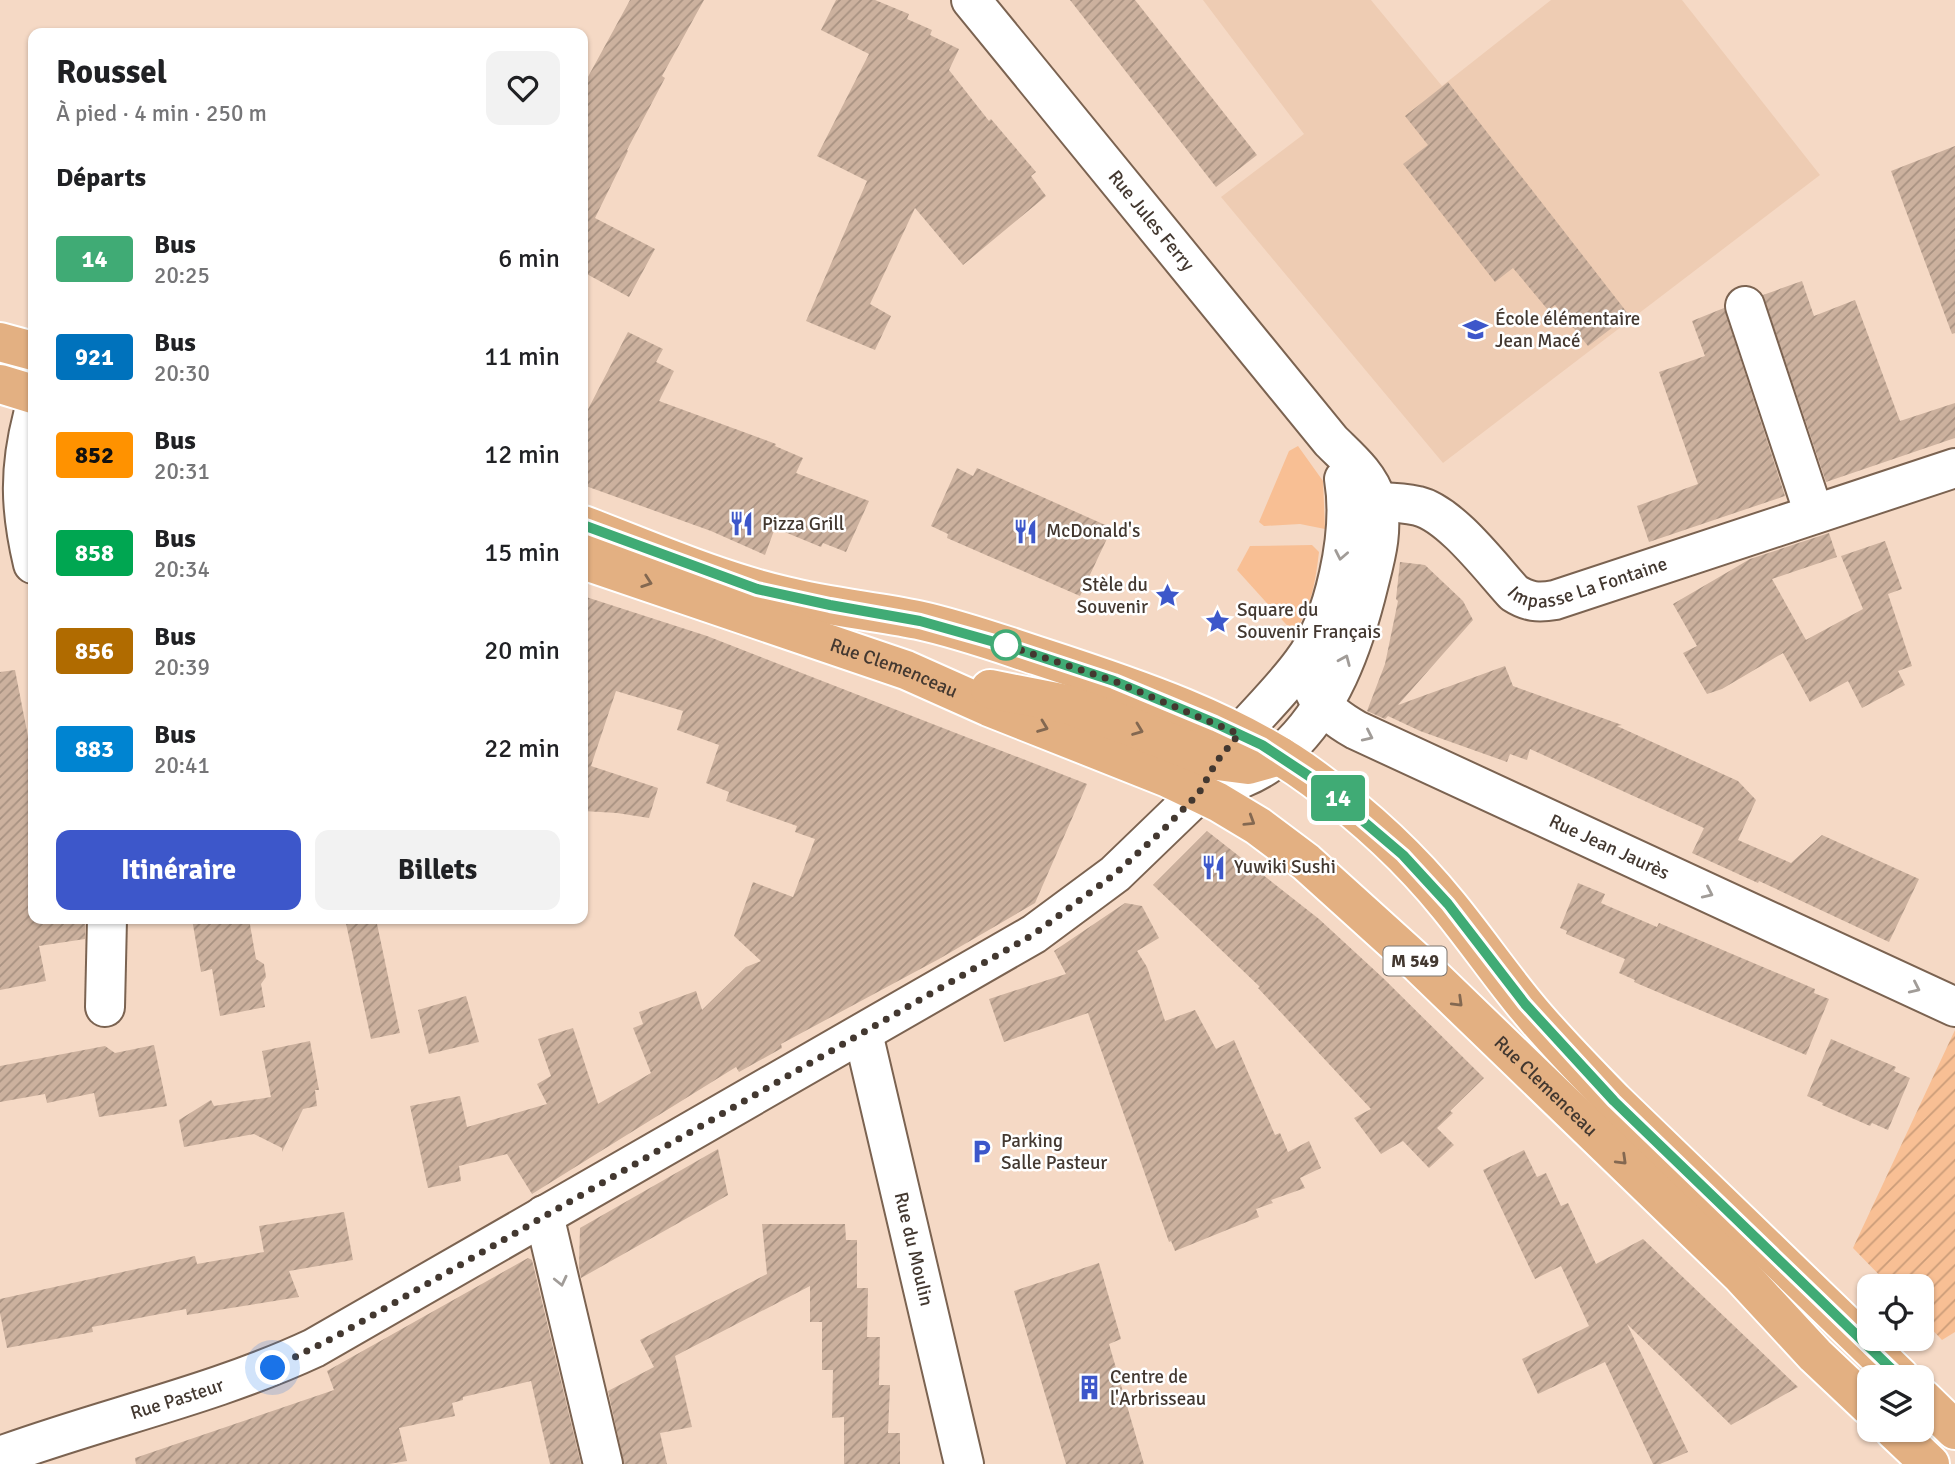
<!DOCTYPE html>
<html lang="fr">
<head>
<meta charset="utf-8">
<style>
  :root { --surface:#fff; --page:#f2f2f2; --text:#202124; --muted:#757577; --accent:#3d57ca }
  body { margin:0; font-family:Signika,sans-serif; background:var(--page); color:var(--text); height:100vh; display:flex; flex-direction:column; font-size:26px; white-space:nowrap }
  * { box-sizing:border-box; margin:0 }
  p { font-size:23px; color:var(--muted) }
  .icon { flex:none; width:38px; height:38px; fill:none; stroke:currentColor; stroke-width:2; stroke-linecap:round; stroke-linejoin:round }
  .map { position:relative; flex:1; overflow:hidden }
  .side { position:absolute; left:28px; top:28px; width:560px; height:896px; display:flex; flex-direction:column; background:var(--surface); border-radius:14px; box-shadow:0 2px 5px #0004 }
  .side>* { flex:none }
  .badge { padding:0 14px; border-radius:5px; font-size:24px; line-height:46px }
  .tools { position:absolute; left:1857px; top:1274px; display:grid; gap:14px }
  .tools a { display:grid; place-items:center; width:77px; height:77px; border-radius:14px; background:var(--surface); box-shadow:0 2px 5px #0004; font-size:35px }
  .you { position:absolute; width:35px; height:35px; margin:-18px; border:5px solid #fff; border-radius:50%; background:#1a73e8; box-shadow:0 0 0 10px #1a73e833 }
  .map>.badge { position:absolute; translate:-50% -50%; box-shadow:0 0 0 4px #fff }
  h2 { padding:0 28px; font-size:26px; line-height:63px }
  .round { display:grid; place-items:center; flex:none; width:74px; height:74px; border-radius:14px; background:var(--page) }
  .headline { display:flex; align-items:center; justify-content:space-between; height:119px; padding:0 28px }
  h1 { font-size:33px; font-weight:700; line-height:52px }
  .primary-button { display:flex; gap:14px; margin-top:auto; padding:14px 28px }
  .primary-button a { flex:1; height:80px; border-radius:14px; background:var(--accent); color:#fff; font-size:28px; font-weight:700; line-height:80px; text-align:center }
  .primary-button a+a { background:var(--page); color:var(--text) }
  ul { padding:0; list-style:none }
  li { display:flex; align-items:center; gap:21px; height:98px; padding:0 28px }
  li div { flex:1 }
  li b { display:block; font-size:26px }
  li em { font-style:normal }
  li .badge { min-width:77px; font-weight:700; text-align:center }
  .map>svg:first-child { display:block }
</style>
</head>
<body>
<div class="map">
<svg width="1955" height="1464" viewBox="0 0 1955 1464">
  <defs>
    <pattern id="garden-furrows" width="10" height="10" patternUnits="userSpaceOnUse" patternTransform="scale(1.75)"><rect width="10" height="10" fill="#f8bf94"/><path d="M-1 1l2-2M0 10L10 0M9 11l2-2" fill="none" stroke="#ca9c79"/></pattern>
    <pattern id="building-hatch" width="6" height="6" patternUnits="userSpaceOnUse" patternTransform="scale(1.75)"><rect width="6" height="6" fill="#ccb19e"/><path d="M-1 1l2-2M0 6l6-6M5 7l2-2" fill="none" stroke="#a79181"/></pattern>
  </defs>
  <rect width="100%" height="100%" fill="#f5d9c5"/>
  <!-- built -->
  <polygon fill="#eeccb3" points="1203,0 1371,0 1442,86 1551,0 1682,0 1820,175 1443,463 1221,197 1304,134"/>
  <!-- grass -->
  <g fill="#f8bf94">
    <polygon points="1298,446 1323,481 1325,529 1300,524 1264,526 1259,522 1289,451"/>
    <path d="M1312 545 1319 552C1316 577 1311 614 1293 632L1237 570 1250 546Z"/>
  </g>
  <!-- garden -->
  <polygon fill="url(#garden-furrows)" points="1955,1030 1955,1332 1942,1340 1922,1319 1922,1286 1890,1286 1853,1248"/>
  <!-- building -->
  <g fill="url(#building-hatch)">
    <polygon points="630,0 704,0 662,76 665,78 627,150 628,151 595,218 655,249 629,297 583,272 583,86"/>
    <polygon points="836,0 875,0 909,14 907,19 932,30 930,35 959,49 949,70 989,121 991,119 1036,172 1031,176 1046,196 963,265 915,208 870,304 891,316 875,350 806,321 867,181 817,156 869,54 821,30"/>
    <polygon points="1070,0 1135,0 1257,155 1216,187"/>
    <polygon points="1448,82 1629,315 1588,346 1555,305 1548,310 1513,268 1495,282 1403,164 1428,145 1405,116"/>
    <polygon points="1955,146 1955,333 1952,334 1891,171"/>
    <polygon points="1802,281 1814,316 1855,300 1900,421 1955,403 1955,438 1826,482 1763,295"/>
    <polygon points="1724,308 1785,496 1649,542 1637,506 1698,484 1659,372 1705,356 1692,321"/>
    <polygon points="628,332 663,349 656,362 674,371 659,401 776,444 775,446 803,458 796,473 869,501 846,552 823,543 821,547 775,528 765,555 711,531 583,485 583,419"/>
    <polygon points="957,468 973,476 977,468 1112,528 1080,596 947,538 948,534 931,526"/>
    <polygon points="1829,533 1837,557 1772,579 1806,640 1791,648 1863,609 1841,556 1885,541 1902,589 1888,594 1912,666 1898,671 1905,685 1862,708 1848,681 1810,702 1783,653 1722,689 1707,694 1683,653 1697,646 1673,604 1750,559"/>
    <polygon points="1400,562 1425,565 1463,601 1473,620 1398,705 1505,666 1513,686 1622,725 1617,726 1738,781 1756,800 1738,840 1791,863 1822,835 1919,879 1889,942 1759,881 1758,883 1692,853 1704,828 1530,749 1527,760 1510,754 1507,762 1420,731 1388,716 1385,719 1367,711 1385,664 1398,601 1396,599"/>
    <polygon points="583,596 707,636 1087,784 1035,903 939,959 781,1044 782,1048 739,1072 736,1067 532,1194 507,1154 459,1166 461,1181 428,1188 410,1106 460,1096 467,1127 547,1104 537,1084 551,1076 538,1039 573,1028 598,1104 651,1073 633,1028 643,1024 639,1012 696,991 702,1010 746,967 761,961 734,936 753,882 793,897 815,839 795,832 797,826 726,801 729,792 706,783 719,745 677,730 683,711 616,691 591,766 658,788 649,818 617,813 583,811"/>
    <polygon points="15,670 33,762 33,919 85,919 85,939 39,946 46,981 0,990 0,672"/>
    <polygon points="1207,831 1319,919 1383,978 1484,1078 1450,1111 1453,1113 1437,1128 1454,1145 1429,1168 1403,1141 1381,1154 1354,1118 1371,1109 1258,988 1260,987 1153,885"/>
    <polygon points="1578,883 1605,894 1601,903 1657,927 1659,923 1815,989 1814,993 1829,999 1806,1055 1634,982 1635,980 1619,973 1625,959 1566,934 1567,931 1560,928"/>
    <polygon points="1125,903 1142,906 1159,938 1137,951 1147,967 1165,1021 1195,1010 1216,1049 1234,1040 1275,1135 1280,1133 1288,1152 1309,1141 1321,1168 1300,1178 1305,1188 1271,1200 1273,1203 1256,1209 1259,1217 1175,1251 1171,1241 1169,1242 1088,1013 1004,1042 989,999 1066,974 1054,951"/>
    <polygon points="192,919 249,919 256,959 264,964 266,977 261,984 265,1007 220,1016 212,969 201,972"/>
    <polygon points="345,919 376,919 400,1033 371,1039"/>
    <polygon points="466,996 479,1042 429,1054 418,1010"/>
    <polygon points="1831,1039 1896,1067 1894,1071 1910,1078 1888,1130 1872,1123 1870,1126 1822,1105 1823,1103 1807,1096"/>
    <polygon points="310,1041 319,1090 315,1090 317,1106 303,1109 282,1152 282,1148 254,1134 184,1147 179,1120 211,1100 214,1106 271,1097 262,1051"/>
    <polygon points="154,1045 167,1106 99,1117 94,1093 47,1103 45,1094 0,1102 0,1066 105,1046 115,1053"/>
    <polygon points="718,1149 728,1195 581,1278 579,1266 580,1228"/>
    <polygon points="1524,1150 1537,1177 1546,1173 1561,1206 1568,1203 1596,1264 1643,1239 1798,1387 1731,1425 1627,1324 1688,1452 1660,1464 1653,1464 1605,1362 1538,1394 1522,1359 1589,1326 1561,1266 1535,1279 1483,1170"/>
    <polygon points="344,1212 353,1260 289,1271 299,1297 187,1315 186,1309 92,1327 93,1332 7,1348 0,1313 0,1299 195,1256 197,1264 264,1252 259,1226"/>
    <polygon points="762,1224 845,1224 846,1240 857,1240 857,1288 868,1288 867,1337 880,1337 879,1385 890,1385 888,1433 900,1433 900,1464 844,1464 844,1417 832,1418 833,1370 822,1370 822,1322 810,1322 810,1286 675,1356 692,1427 660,1433 667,1464 624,1464 608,1391 654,1367 640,1340 767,1274"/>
    <polygon points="528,1258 532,1260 581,1464 550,1464 531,1381 463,1397 463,1400 452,1403 455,1416 399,1428 407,1461 389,1464 136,1464 135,1458 334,1390 327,1371"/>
    <polygon points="1099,1263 1121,1339 1109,1344 1144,1464 1066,1464 1014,1291"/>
  </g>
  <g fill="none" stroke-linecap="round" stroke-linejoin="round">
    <defs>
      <g id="minor">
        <path id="s1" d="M971 0 1331 441C1348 458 1369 475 1376 499 1384 527 1376 556 1369 583 1354 645 1331 712 1280 755 1258 775 1226 785 1199 793"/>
        <polyline points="1745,306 1814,514"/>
        <path d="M33 415C19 469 20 509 33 564"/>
        <path id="s2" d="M1347 503C1370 502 1395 501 1418 506 1451 514 1491 568 1514 593 1528 602 1538 603 1555 600L1955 468"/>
        <path id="s3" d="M1313 647C1302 690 1321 710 1356 730L1955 1007"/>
        <path d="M1218 760C1244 726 1277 697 1302 663 1335 620 1353 532 1344 479"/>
        <polyline points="105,1007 107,919"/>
        <path id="s4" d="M863 1033 964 1464"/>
        <polyline points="544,1215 603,1464"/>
      </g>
      <g id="tertiary">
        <path id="s5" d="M0 1456C104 1418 213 1395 314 1348L1034 934 1115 874 1199 793"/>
      </g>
      <g id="primary">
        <polyline points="0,342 33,351"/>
        <polyline points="0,384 33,394"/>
        <path d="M583 525C649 550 716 580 785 596 829 607 874 611 918 620 960 629 1001 644 1041 657 1133 687 1236 721 1314 779 1363 815 1410 858 1448 905 1475 938 1499 973 1527 1007 1554 1040 1584 1070 1614 1101L1900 1377"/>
        <path id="s6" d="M583 560 906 670 989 707 1168 778 1218 802 1258 826 1306 862 1420 965 1741 1275 1815 1355 1869 1406"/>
        <polyline points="990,689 1066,704 1126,725 1217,761 1248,765 1280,756"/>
        <polyline points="1922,1398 1955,1430"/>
        <polyline points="1894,1430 1930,1464"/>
      </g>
    </defs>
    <!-- minor casing -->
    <use href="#minor" stroke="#7b6351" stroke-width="42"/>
    <!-- tertiary casing -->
    <use href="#tertiary" stroke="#7b6351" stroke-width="42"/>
    <!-- primary casing -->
    <use href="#primary" stroke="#fff" stroke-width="42"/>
    <!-- minor -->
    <use href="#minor" stroke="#fff" stroke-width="38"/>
    <!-- tertiary -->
    <use href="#tertiary" stroke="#fff" stroke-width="38"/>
    <!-- primary -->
    <use href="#primary" stroke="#e3b082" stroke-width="38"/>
  </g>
  <!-- one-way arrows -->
  <defs><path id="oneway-chevron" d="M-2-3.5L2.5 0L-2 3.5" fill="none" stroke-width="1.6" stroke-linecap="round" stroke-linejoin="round" transform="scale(1.75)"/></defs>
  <g stroke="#a19c98">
    <use href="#oneway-chevron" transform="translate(1341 555) rotate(101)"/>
    <use href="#oneway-chevron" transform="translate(1345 660) rotate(-67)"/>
    <use href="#oneway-chevron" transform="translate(1368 736) rotate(25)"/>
    <use href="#oneway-chevron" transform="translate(1708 893) rotate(25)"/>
    <use href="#oneway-chevron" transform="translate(1915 988) rotate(25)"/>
    <use href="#oneway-chevron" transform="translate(561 1281) rotate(77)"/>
  </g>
  <g stroke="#836851">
    <use href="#oneway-chevron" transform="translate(647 582) rotate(19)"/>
    <use href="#oneway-chevron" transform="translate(1043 727) rotate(21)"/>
    <use href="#oneway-chevron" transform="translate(1138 730) rotate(21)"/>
    <use href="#oneway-chevron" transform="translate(1250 821) rotate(32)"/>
    <use href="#oneway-chevron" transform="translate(1458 1002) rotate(44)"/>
    <use href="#oneway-chevron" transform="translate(1622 1160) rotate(44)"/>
  </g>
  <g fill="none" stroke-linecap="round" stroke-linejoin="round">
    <defs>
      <polyline id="line" points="583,525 757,589 830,605 920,621 1005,645 1114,681 1215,723 1262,745 1315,780 1403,855 1448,904 1525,1004 1614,1101 1900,1377"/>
    </defs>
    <!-- line casing -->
    <use href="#line" stroke="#fff" stroke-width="16"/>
    <!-- line -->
    <use href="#line" stroke="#40ab75" stroke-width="10"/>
    <!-- walk -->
    <polyline stroke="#433830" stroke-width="7" stroke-dasharray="0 12.6" points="273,1368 335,1337 1034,934 1115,874 1163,830 1199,793 1217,761 1239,734 1114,681 1006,645"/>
  </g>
  <!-- icons -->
  <defs>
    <symbol id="school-bare" viewBox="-9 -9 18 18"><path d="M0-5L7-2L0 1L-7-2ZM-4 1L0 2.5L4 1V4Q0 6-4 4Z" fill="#3d57ca" stroke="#fff" stroke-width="2.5" paint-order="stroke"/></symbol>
    <symbol id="restaurant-bare" viewBox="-9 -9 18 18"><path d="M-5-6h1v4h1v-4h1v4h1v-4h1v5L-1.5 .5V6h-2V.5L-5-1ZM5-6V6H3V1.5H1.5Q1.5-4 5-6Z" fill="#3d57ca" stroke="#fff" stroke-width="2.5" paint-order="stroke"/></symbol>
    <symbol id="sight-bare" viewBox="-9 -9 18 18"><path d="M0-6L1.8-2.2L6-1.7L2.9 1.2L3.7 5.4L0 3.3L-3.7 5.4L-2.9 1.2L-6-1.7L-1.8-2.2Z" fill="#3d57ca" stroke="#fff" stroke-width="2.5" paint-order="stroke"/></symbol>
    <symbol id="parking-bare" viewBox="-9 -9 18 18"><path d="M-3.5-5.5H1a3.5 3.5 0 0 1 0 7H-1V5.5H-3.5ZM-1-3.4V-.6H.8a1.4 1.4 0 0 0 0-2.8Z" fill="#3d57ca" stroke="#fff" stroke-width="2.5" paint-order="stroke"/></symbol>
    <symbol id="building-bare" viewBox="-9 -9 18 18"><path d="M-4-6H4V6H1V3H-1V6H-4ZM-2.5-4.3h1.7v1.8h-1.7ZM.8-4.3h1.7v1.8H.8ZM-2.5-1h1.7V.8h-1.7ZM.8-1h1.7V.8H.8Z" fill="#3d57ca" stroke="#fff" stroke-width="2.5" paint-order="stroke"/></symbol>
  </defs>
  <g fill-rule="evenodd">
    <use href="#school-bare" x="1458" y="312" width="35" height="35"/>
    <use href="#restaurant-bare" x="724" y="506" width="35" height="35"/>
    <use href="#restaurant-bare" x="1008" y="514" width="35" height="35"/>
    <use href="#sight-bare" x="1150" y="578" width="35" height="35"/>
    <use href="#sight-bare" x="1200" y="604" width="35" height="35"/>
    <use href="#restaurant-bare" x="1196" y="850" width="35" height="35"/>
    <use href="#parking-bare" x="964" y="1134" width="35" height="35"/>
    <use href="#building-bare" x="1072" y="1370" width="35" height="35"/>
  </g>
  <!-- markers -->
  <circle fill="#fff" stroke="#40ab75" stroke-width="3.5" cx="1006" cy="645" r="14"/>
  <g text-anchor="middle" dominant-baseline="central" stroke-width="5" stroke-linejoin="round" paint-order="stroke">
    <!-- shield labels -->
    <rect fill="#fff" stroke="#7b746e" stroke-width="2" x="1383.5" y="946.5" width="63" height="29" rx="5"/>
    <g font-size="18" font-weight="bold" fill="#433830">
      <text x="1415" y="961">M 549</text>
    </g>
    <!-- street labels -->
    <g font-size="19" fill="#433830" stroke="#fff">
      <text stroke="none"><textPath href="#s1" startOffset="285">Rue Jules Ferry</textPath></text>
      <text stroke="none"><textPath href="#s2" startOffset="280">Impasse La Fontaine</textPath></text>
      <text stroke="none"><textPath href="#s6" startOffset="329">Rue Clemenceau</textPath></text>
      <text stroke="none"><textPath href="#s3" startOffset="382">Rue Jean Jaurès</textPath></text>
      <text stroke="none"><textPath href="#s6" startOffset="1115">Rue Clemenceau</textPath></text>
      <text stroke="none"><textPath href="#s4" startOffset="222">Rue du Moulin</textPath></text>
      <text stroke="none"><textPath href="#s5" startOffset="186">Rue Pasteur</textPath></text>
    </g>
    <!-- poi labels -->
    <g font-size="19" fill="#433830" stroke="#fff" text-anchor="start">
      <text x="1495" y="319">École élémentaire<tspan x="1495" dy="22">Jean Macé</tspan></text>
      <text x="762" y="524">Pizza Grill</text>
      <text x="1046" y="531">McDonald's</text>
      <text x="1148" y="585" text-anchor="end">Stèle du<tspan x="1148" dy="22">Souvenir</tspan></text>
      <text x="1237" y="610">Square du<tspan x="1237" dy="22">Souvenir Français</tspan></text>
      <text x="1234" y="867">Yuwiki Sushi</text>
      <text x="1001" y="1141">Parking<tspan x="1001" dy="22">Salle Pasteur</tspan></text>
      <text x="1110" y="1377">Centre de<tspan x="1110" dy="22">l'Arbrisseau</tspan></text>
    </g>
  </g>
</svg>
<div class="tools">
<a><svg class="icon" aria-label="locate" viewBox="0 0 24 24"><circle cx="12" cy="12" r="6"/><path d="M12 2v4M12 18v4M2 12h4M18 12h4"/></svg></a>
<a><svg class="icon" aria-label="layers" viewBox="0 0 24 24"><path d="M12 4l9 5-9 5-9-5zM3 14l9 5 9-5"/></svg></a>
</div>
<div class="you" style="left:273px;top:1368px"></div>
<b class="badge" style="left:1338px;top:798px;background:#40ab75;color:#fff">14</b>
<section class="side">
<div class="headline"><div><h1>Roussel</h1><p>À pied · 4 min · 250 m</p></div><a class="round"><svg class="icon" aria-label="heart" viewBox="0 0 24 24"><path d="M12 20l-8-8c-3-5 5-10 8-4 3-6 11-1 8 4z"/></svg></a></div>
<h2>Départs</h2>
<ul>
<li><span class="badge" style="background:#40ab75;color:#fff">14</span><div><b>Bus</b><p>20:25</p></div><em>6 min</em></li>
<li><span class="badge" style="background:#0072bc;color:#fff">921</span><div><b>Bus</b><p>20:30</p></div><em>11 min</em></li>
<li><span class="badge" style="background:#ff9200;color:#111">852</span><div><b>Bus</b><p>20:31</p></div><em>12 min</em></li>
<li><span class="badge" style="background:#00a651;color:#fff">858</span><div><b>Bus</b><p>20:34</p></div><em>15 min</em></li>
<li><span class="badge" style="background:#b06b00;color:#fff">856</span><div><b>Bus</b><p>20:39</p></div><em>20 min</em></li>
<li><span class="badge" style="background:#0084d1;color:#fff">883</span><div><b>Bus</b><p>20:41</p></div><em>22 min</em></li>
</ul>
<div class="primary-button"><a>Itinéraire</a><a>Billets</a></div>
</section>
</div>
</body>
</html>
